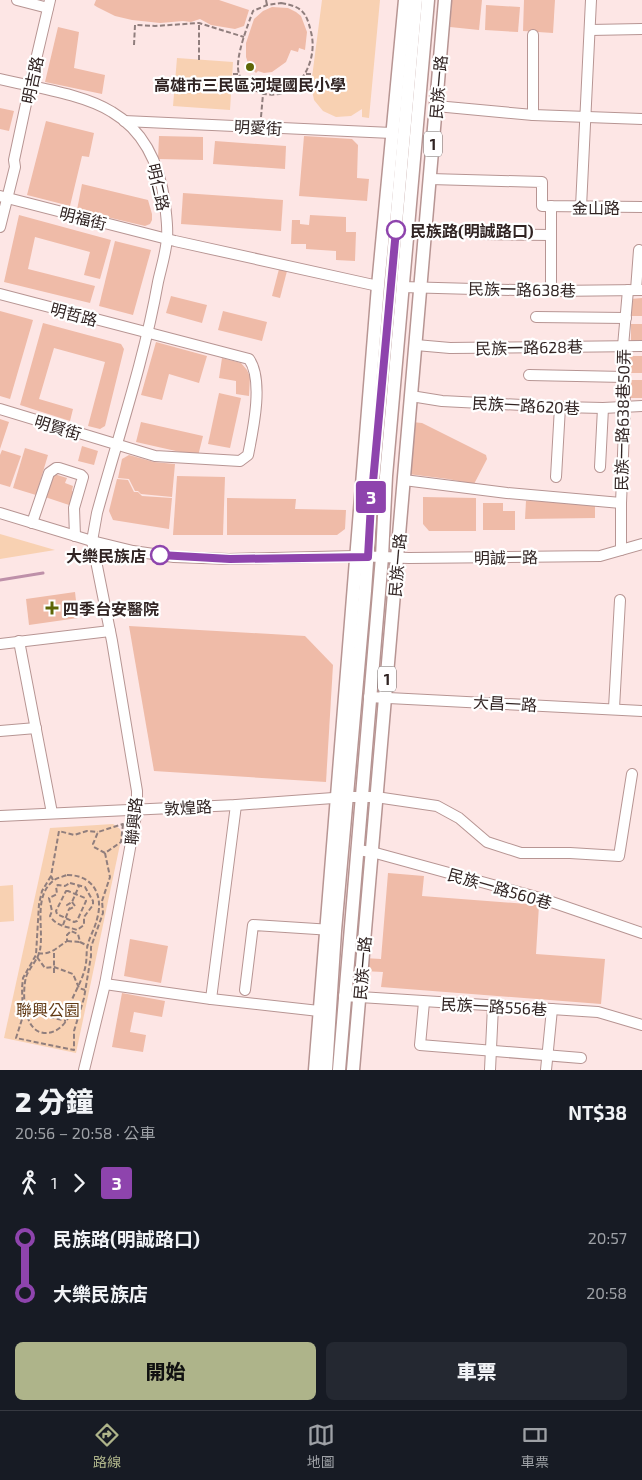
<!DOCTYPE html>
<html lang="zh-TW">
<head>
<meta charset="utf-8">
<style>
  :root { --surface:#171b24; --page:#242831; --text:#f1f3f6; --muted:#9ea1a6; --line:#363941; --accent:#aeb48a }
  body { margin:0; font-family:"Exo 2","Noto Sans TC",sans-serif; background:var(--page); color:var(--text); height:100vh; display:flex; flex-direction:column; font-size:19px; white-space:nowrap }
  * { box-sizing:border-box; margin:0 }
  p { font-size:16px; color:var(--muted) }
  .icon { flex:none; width:28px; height:28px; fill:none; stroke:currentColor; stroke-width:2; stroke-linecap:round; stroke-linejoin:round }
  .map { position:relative; height:1070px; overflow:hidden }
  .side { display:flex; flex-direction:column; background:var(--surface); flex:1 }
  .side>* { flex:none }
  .badge { padding:0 10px; border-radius:4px; font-size:18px; line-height:32px }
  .map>.badge { position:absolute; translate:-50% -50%; box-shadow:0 0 0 2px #fff }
  .legs { display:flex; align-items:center; gap:8px; height:55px; padding:0 15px; font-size:16px }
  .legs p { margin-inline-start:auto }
  .summary { display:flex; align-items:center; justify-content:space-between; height:85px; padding:0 15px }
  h1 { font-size:28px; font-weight:800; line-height:38px }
  .button { display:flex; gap:10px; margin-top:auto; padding:10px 15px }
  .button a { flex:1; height:58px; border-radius:8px; background:var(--accent); color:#111; font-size:20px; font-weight:800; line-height:58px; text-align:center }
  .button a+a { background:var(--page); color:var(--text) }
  ul { padding:0 15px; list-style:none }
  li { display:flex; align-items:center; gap:18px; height:55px; font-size:19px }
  li i { display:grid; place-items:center; width:8px; height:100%; margin:0 6px; background:currentColor }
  li i::after { content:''; width:12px; height:12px; margin:-6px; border:4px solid; border-radius:50%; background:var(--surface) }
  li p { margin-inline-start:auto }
  li:first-child i { background:linear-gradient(#0000 50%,currentColor 0) }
  li:last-child i { background:linear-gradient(currentColor 50%,#0000 0) }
  .dock { display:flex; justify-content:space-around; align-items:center; height:70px; border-top:1px solid var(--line); background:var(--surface); font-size:14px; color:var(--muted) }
  .dock a { display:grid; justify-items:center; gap:2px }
  .dock .selected { color:var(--accent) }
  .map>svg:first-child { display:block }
</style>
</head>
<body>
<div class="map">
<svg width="642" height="1070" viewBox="0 0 642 1070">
  <rect width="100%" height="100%" fill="#fde6e5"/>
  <!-- green -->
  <g fill="#f8d1b2">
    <polygon points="322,0 380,0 369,118 362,117 362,109 351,116 336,117 323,111 314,100 311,85"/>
    <polygon points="177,58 233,62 230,110 173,106"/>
    <polygon points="0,534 55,550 0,559"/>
    <polygon points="113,824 120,829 122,835 76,1053 4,1038 50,828"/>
    <polygon points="13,885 14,921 0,922 0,886"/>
  </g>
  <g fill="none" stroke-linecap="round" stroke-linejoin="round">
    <!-- stream -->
    <polyline stroke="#be90a9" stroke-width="3" points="0,580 43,573"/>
  </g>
  <!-- building -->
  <g fill="#efbba8">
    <polygon points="96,0 219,0 249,10 244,26 235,29 211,25 200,19 191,22 183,21 160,23 132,20 115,16 97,7 94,5"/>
    <polygon points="452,0 482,0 479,30 450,27"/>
    <polygon points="524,0 555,0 553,33 523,31"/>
    <polygon points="486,5 520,7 518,32 485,30"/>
    <polygon points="272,7 288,8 296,12 301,16 307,32 305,50 299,48 298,52 291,50 286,62 272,72 264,73 258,71 256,73 249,66 246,57 246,43 254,19 263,11"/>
    <polygon points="58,27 79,32 74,68 105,75 102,94 45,82"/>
    <polygon points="0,108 14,111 9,131 0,129"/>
    <polygon points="46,121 94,133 89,157 82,156 70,206 27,195"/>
    <polygon points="159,136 203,137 203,160 158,159"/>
    <polygon points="304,136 352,139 358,145 357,178 369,179 367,201 299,196"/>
    <polygon points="215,141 286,146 285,169 213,164"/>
    <polygon points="82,184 148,200 152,214 152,220 150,224 145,226 77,210"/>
    <polygon points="183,193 283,200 281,231 181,224"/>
    <polygon points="19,215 111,240 100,279 84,275 90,252 35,237 28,269 95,286 90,303 4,282"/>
    <polygon points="310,215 346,217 346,232 356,232 355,261 336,260 336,251 306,249 306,244 291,244 292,220 300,220 300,224 309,225"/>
    <polygon points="115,241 151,250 133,315 99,306"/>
    <polygon points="279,269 287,271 280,298 272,296"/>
    <polygon points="171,296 207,305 202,323 166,313"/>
    <polygon points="642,298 642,316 630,316 630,299"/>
    <polygon points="0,311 33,320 10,399 0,396"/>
    <polygon points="223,311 267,322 262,341 218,330"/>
    <polygon points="43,323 121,344 124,349 105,426 100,429 88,426 105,362 54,348 39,399 73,409 70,421 20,405"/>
    <polygon points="631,324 642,324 642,341 631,342"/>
    <polygon points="156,342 207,356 199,383 169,374 162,400 141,395"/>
    <polygon points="630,356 642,356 642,373 631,373"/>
    <polygon points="222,358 241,363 247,370 250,377 249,396 236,394 236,381 219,378"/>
    <rect x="629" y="380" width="13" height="18"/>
    <polygon points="219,393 241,398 230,448 208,444"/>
    <polygon points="0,419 9,422 0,449"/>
    <polygon points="141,422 203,436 198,456 136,442"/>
    <polygon points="412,422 422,423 486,455 487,459 474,484 448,479 408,474"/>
    <polygon points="82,446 98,451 94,465 78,461"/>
    <polygon points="25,448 48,455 36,495 13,488"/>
    <polygon points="2,450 21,456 10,487 0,484 0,455"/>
    <polygon points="129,455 154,462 175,464 172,497 141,494 138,491 135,491 129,479 118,478 122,459"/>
    <polygon points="51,473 67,478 65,483 73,486 72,491 80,494 75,507 42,496"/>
    <polygon points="177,476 225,477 223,535 173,535"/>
    <polygon points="117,479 128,480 134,492 138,492 142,496 172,498 169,529 113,520 109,511"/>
    <polygon points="423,497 476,498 476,531 429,531 423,524"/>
    <polygon points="227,498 296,499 295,509 346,510 345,529 337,535 227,535"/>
    <polygon points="526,501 595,502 595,518 525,519"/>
    <polygon points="483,503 503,503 503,511 515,511 515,530 483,530"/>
    <polygon points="75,592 78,618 29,625 26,599"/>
    <polygon points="129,626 305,636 333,665 326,782 154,771"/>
    <polygon points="388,873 424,876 422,896 539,905 536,954 605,959 601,1004 381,987 383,972 363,971 364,958 381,959"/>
    <polygon points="130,939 168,946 161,983 124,976"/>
    <polygon points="122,993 165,1001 162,1017 134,1012 130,1032 146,1035 143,1052 112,1047"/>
  </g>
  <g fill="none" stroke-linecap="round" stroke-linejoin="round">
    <defs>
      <g id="minor">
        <polyline points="17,0 48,8"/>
        <polyline points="590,30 642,29"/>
        <path d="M0 79C33 87 84 94 112 112 146 132 160 167 165 204 166 215 168 226 167 238 166 253 161 268 158 282 144 361 118 437 97 513L92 541 112 641 137 791V810L105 984 84 1070"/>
        <polyline points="436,106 533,115 642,119"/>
        <polyline points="533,115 533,35"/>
        <polyline points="124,121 392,133"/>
        <polyline points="430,179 542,182 542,206 642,207"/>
        <polyline points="0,196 175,241 378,286"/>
        <polyline points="551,206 551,291"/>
        <polyline points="581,207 591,0"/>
        <polyline points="0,227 15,167 14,160 30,85 50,0"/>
        <polyline points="482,234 550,235"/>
        <polyline points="402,287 551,291 642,290"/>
        <polyline points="636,290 639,250"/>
        <path d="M0 294 249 359C264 380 253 430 248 455L240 461 155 456 0 409"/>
        <polyline points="536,317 626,318"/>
        <polyline points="416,345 450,348 642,346"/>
        <polyline points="529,375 624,377"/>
        <polyline points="411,396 442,401 560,407 603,408 642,406"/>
        <polyline points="600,467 603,408"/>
        <polyline points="556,477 560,407"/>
        <polyline points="404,480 507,493 621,503"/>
        <polyline points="0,513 92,541 133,551 174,557 229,559 355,556 409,558 600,556 642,544"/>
        <polyline points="32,523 49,473 56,468 59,468 81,475 83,477 74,508 75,536"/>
        <polyline points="621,550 621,503 625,406 623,346 628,290"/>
        <polyline points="19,641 52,813"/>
        <polyline points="0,644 110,631"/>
        <polyline points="369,697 642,711"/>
        <polyline points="614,708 620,600"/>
        <polyline points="0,731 36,728"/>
        <polyline points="0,816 236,805 347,797 376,797 437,806 459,818 487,842 521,853 570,853 619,856 632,774"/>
        <polyline points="357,850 372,852 540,898 642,933"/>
        <polyline points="105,984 211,999 319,1011"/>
        <polyline points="245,990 253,925 332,930"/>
        <polyline points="344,996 598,1012 642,1025"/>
        <polyline points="211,999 236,805"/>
        <polyline points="424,1002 420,1045 581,1058"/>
        <polyline points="490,1070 493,1006"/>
        <polyline points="546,1070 552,1009"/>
      </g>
      <g id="major">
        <polyline points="315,1070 378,286 405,0"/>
        <polyline points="326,1070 335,931 365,591 371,504 416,0"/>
        <polyline points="339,1070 382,557 386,476 428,0"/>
        <polyline points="353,1070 445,0"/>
      </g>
    </defs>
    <!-- minor casing -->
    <use href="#minor" stroke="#b79593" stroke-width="12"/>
    <!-- major casing -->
    <use href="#major" stroke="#b79593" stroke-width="15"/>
    <!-- path -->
    <g stroke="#907e7d" stroke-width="2" stroke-dasharray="5 2.5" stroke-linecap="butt">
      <polyline points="266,0 267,5"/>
      <path d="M281 3C302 7 306 11 311 32 320 66 291 109 254 90 248 87 241 81 239 74 234 59 248 25 253 11L267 5Z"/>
      <polyline points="134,45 135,25 155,26 199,23 244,37"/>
      <polyline points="199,60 199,23"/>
      <polyline points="233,74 239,74"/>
      <polyline points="306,74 313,74"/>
      <polyline points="261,117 263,94"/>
      <polygon points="123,824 121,842 105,853 94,847 93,844 98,832"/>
      <path d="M67 875C93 875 104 895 97 919 95 928 90 936 88 944 86 950 87 957 86 963 84 978 76 989 71 1002 70 1006 71 1010 70 1014 66 1024 56 1034 44 1033 23 1031 22 993 26 977 29 968 38 960 40 950 44 929 33 897 53 881 56 878 62 877 67 875Z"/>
      <polyline points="51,876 42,891 39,904 36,955 23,978 22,988 23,1016 16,1038 74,1050 74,1031 84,998 91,956 91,947 103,913 102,901"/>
      <polyline points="53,880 51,876 59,831 74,835 87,831 98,832"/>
      <path d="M70 883 85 887 93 901V905L84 917V925L77 930C66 926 57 927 50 916L52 911 49 898 57 894 56 886 58 885 65 886Z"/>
      <polygon points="66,891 68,891 85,898 86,901 77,921 74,922 57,914 56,911"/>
      <polyline points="102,901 110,877 105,853"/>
      <polyline points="72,902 75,906 70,909 67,905 72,902 79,886"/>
      <polyline points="63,925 69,909"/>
      <polyline points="67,941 80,942"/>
      <path d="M38 953C49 956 58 947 67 941V935L71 931 78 934 80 942 88 946"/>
      <polyline points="37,957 45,968 54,967 73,974 79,988 85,990"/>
      <polyline points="54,973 54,950"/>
      <polyline points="23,1016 26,1011 66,1021"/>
    </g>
    <!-- minor -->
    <use href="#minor" stroke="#fff" stroke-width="10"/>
    <!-- major -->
    <use href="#major" stroke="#fff" stroke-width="12"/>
  </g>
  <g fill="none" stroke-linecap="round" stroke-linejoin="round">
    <defs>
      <polyline id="line-1" points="160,555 230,559 368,557 371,504 396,230"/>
    </defs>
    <!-- line-1 casing -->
    <use href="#line-1" stroke="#fff" stroke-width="11"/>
    <!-- line-1 -->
    <use href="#line-1" stroke="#8e44ad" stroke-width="8"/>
  </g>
  <!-- markers -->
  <g fill="#5d6607" stroke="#fff" stroke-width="2">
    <circle cx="250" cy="67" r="5"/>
    <path d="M49.5 600.5h5v5h5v5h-5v5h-5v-5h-5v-5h5z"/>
  </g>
  <g fill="#fff" stroke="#8e44ad" stroke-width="2.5">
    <circle cx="396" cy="230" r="9"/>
    <circle cx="160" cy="555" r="9"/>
  </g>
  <g text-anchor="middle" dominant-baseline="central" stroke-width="4.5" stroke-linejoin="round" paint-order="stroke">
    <!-- shield labels -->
    <g fill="#fff" stroke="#6f6665" stroke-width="1">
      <rect x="424" y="131.5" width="18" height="25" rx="4"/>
      <rect x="378" y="666.5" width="18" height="25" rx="4"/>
    </g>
    <g font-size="15" font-weight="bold" fill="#312423">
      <text x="433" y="144">1</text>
      <text x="387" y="679">1</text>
    </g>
    <!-- street labels -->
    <g font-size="16" fill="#312423" stroke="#fff">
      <text transform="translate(32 80) rotate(-78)">明吉路</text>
      <text transform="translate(438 87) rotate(-85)">民族一路</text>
      <text transform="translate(258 127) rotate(3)">明愛街</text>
      <text transform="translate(159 187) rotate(77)">明仁路</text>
      <text x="596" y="207">金山路</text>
      <text transform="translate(83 218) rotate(14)">明福街</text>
      <text transform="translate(522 289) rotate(1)">民族一路638巷</text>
      <text transform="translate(74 314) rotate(15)">明哲路</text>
      <text transform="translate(529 347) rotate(-1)">民族一路628巷</text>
      <text transform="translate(526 405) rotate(3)">民族一路620巷</text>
      <text transform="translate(622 420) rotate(-89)">民族一路638巷50弄</text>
      <text transform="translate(58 427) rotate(17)">明賢街</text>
      <text transform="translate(506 557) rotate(-1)">明誠一路</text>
      <text transform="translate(397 565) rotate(-85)">民族一路</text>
      <text transform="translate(505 703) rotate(3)">大昌一路</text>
      <text transform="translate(188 807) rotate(-3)">敦煌路</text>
      <text transform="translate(133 821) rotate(-84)">聯興路</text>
      <text transform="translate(500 888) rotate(16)">民族一路560巷</text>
      <text transform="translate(362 968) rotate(-85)">民族一路</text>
      <text transform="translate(494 1006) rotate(3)">民族一路556巷</text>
    </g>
    <!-- poi labels -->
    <g font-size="16" font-weight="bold" fill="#312423" stroke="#fff">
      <text x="250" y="84">高雄市三民區河堤國民小學</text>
      <text x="63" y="608" text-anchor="start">四季台安醫院</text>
    </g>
    <!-- stop labels -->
    <g font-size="16" font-weight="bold" fill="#312423" stroke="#fff" text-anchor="start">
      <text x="410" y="230">民族路(明誠路口)</text>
      <text x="146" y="555" text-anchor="end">大樂民族店</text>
    </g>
    <!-- park labels -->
    <g font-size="16" fill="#623a15" stroke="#fff">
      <text x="48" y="1009">聯興公園</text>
    </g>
  </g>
</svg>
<b class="badge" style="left:371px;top:497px;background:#8e44ad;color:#fff">3</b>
</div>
<section class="side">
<div class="summary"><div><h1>2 分鐘</h1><p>20:56 – 20:58 · 公車</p></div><b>NT$38</b></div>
<div class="legs"><svg class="icon" aria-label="walk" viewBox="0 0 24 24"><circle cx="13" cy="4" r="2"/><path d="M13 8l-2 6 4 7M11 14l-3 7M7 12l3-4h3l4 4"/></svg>1<svg class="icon" aria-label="forward" viewBox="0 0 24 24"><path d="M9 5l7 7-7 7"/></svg><b class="badge" style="background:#8e44ad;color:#fff">3</b></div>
<ul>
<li><i style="color:#8e44ad"></i><b>民族路(明誠路口)</b><p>20:57</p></li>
<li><i style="color:#8e44ad"></i><b>大樂民族店</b><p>20:58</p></li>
</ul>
<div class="button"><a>開始</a><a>車票</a></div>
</section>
<nav class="dock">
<a class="selected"><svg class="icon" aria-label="directions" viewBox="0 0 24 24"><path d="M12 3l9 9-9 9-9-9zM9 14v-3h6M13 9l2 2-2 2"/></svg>路線</a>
<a><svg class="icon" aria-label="map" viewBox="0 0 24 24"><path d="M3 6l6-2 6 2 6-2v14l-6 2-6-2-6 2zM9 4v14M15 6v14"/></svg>地圖</a>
<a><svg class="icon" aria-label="tickets" viewBox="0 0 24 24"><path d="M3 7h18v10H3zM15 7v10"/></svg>車票</a>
</nav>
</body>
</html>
